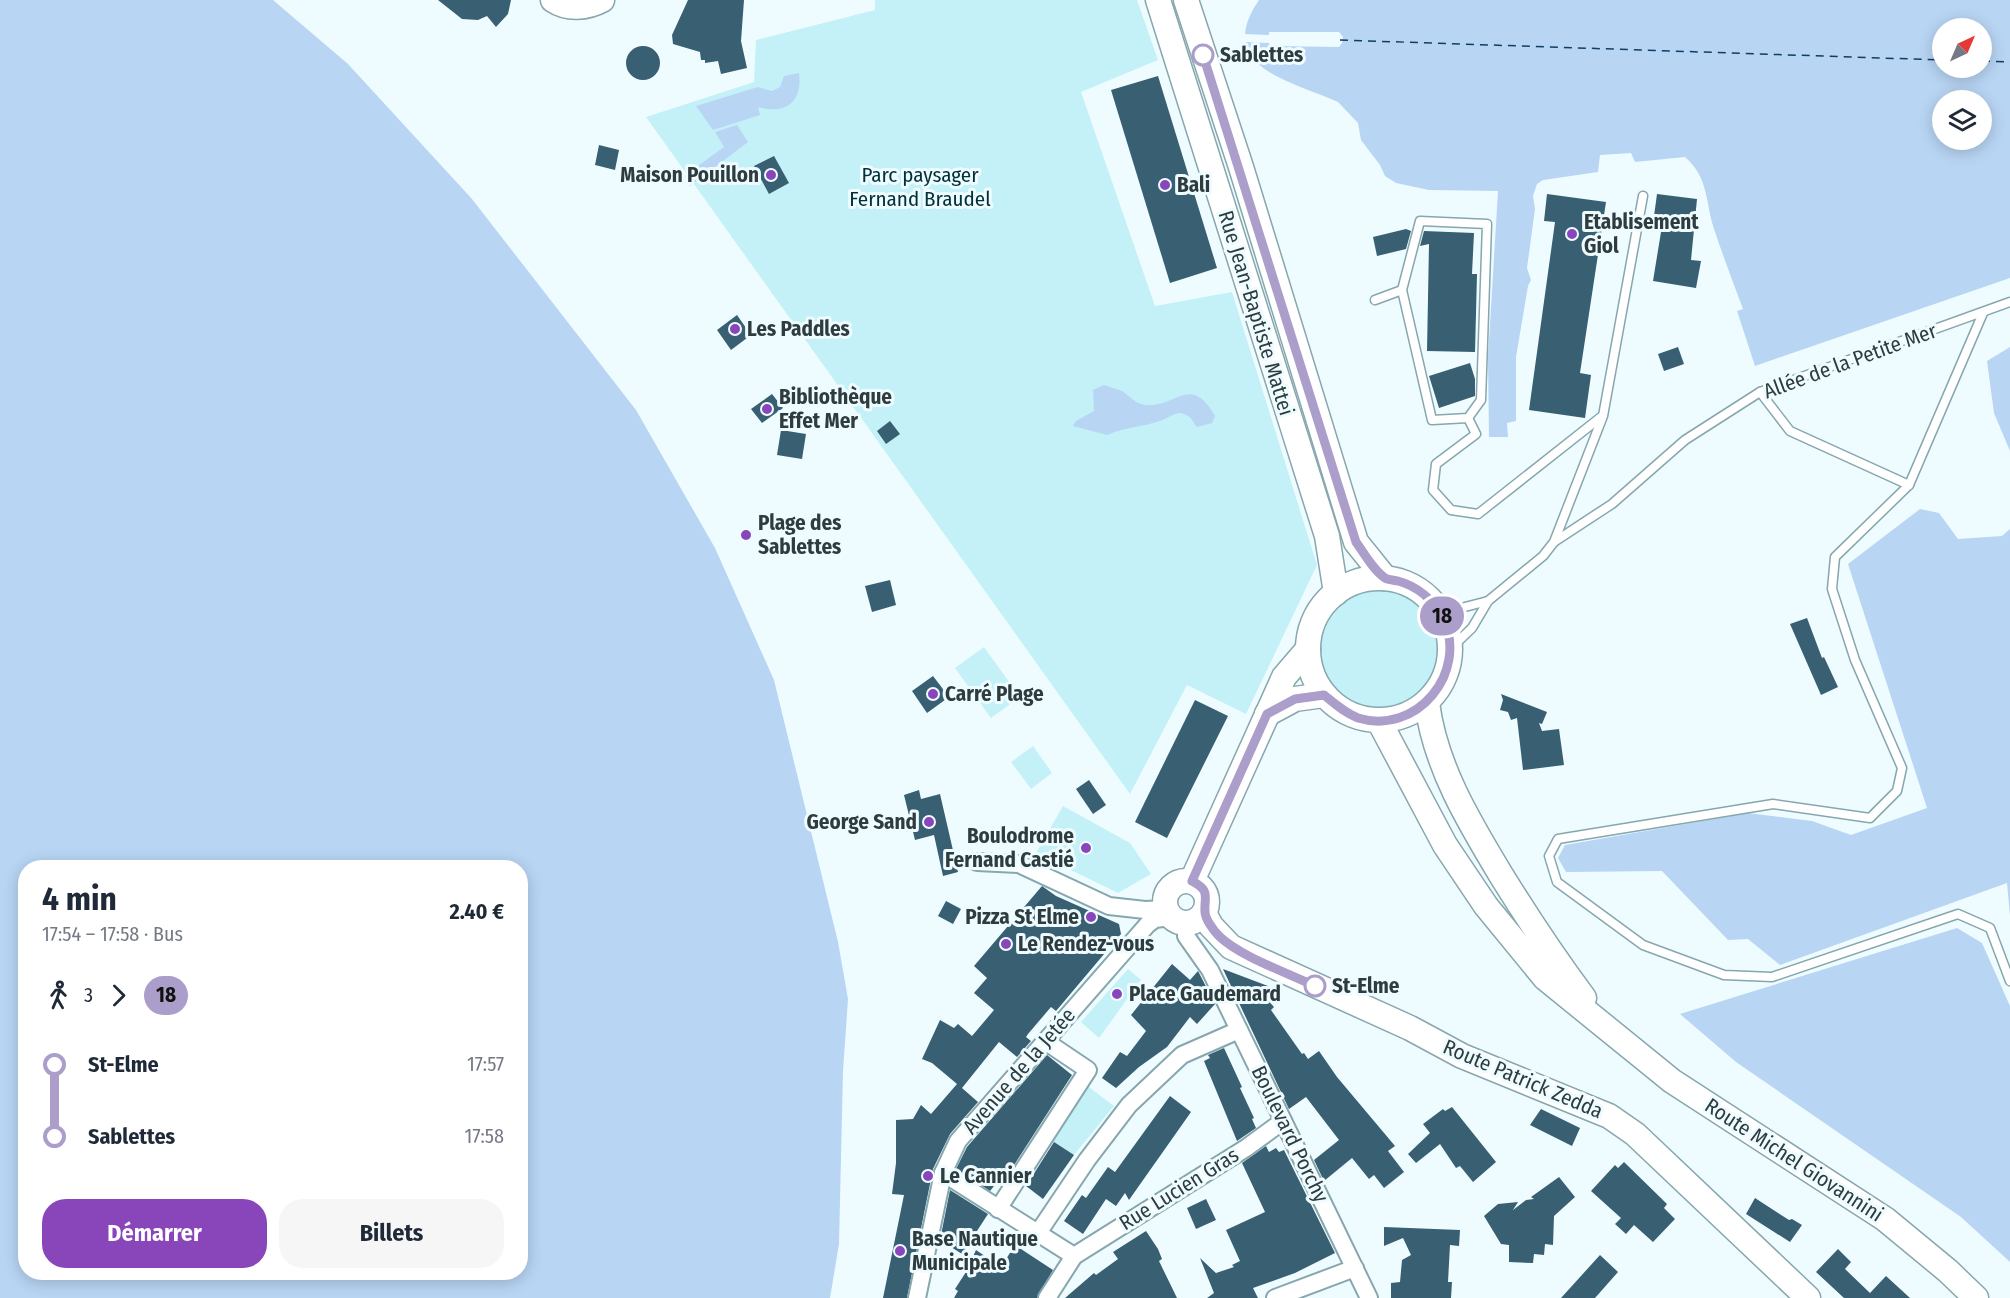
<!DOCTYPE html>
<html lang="fr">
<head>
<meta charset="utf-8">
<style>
  :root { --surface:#fff; --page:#f6f6f7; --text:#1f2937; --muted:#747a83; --accent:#8946bb }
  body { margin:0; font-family:"Fira Sans Condensed",sans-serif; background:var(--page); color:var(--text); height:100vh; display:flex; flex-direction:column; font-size:22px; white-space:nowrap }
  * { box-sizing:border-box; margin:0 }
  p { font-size:20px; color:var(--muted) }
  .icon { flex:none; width:33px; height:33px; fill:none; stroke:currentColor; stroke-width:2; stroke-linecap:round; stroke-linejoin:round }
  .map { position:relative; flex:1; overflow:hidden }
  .sheet { position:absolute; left:18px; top:860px; width:510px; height:420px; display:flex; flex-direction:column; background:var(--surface); border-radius:24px; box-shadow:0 3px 15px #0003 }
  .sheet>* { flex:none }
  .badge { padding:0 12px; border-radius:20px; font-size:21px; line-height:39px }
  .needle { width:39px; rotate:44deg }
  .buttons { position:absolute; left:1932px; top:18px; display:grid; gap:12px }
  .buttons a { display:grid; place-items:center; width:60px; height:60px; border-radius:50%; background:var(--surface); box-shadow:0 3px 15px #0003; font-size:30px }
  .map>.badge { position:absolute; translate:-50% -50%; box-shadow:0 0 0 3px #fff }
  .legs { display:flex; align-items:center; gap:9px; height:66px; padding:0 24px; font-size:20px }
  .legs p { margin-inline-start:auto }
  .overview { display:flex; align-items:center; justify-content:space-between; height:102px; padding:0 24px }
  h1 { font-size:33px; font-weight:700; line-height:45px }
  .primary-button { display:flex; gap:12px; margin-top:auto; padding:12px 24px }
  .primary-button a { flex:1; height:69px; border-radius:24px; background:var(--accent); color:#fff; font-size:24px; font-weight:700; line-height:69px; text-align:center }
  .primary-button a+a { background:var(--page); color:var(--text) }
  ul { padding:0 24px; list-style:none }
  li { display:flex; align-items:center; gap:21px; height:72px; font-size:22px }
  li i { display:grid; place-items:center; width:9px; height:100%; margin:0 8px; background:currentColor }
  li i::after { content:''; width:15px; height:15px; margin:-8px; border:4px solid; border-radius:50%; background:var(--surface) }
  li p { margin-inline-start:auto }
  li:first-child i { background:linear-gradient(#0000 50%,currentColor 0) }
  li:last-child i { background:linear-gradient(currentColor 50%,#0000 0) }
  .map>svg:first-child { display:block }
</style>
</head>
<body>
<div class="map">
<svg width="2010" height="1298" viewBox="0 0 2010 1298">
  <rect width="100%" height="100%" fill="#effcff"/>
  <!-- green -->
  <g fill="#c4f0f8">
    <polygon points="875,0 1137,0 1158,60 1081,92 1155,306 1232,292 1317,565 1246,714 1187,685 1130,794 646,117 754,82 756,40 875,10"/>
    <circle cx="1379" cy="649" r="71"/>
    <polygon points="984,647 1020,697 991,718 955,668"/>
    <polygon points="1033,746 1052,773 1031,789 1011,762"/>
    <polygon points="1063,806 1130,843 1151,874 1118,893 1036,853"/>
    <polygon points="1128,969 1141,980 1099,1038 1081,1022"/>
    <polygon points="1085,1084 1114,1106 1074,1155 1048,1139"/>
  </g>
  <!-- water -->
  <g fill="#b8d5f4" fill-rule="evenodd">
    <path d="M0 0H273L348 64 472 199 636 410 715 548 774 680 838 942 848 999 843 1071 839 1244 830 1298H0ZM26 867H520V1272H26Z"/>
    <path d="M1259 0H2010V278L1755 366 1737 311 1743 309C1733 282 1723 256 1714 229 1705 201 1709 178 1685 157L1635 162 1631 153 1600 155 1598 172 1543 180 1537 184 1533 196 1535 209 1527 268 1531 280 1528 286 1516 357V421L1507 423 1508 437H1489L1488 358 1498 191 1429 190 1396 183 1385 176 1380 165 1361 140 1358 123 1338 102C1291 81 1213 67 1259 0ZM1942 28H1982V68H1942ZM1942 100H1982V140H1942Z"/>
    <path d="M799 73C803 102 785 115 758 107L760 115 713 130 696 106 758 87 772 91 780 87 784 76Z"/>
    <polygon points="737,125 748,142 690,186 684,176 724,147 715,132"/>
    <polygon points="2010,347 2010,451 1994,413 1987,361"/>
    <path d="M1104 385C1110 387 1116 389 1122 391 1128 395 1134 402 1141 404 1173 413 1189 370 1215 416L1212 423 1197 427C1193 422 1191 416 1184 414 1177 411 1173 415 1167 418 1148 427 1127 426 1107 435L1073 426 1076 421 1094 411 1093 390Z"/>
    <polygon points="1920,509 1939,513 1958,539 2002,536 2010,529 2010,916 2007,883 1780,965 1748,939 1728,940 1662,871 1566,872 1558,858 1565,845 1748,813 1812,821 1851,835 1927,808 1848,564"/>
    <polygon points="1957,928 1982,943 2010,1006 2010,1262 1961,1217 1736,1062 1680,1014"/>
  </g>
  <!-- pier -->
  <polygon fill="#effcff" points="1269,32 1339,32 1343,37 1342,43 1339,47 1275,46 1272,50 1269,43 1243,42 1242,34 1269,35"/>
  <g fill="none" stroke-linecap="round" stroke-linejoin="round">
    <!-- ferry -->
    <g stroke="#103d65" stroke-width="1.5" stroke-dasharray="8 6" stroke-linecap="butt">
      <polyline points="1340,40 1942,60"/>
      <polyline points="1982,61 2010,62"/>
    </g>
  </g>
  <!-- building -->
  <g fill="#385f72">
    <polygon points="438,0 511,0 508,14 496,27 487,16 478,20 462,19"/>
    <polygon points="688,0 744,0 741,41 747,68 721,74 718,61 705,63 705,60 701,60 700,52 673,44 672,35"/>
    <circle cx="643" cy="63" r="17"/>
    <polygon points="1158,76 1217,268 1170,283 1111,90"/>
    <polygon points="599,145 619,150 615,170 595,165"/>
    <polygon points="774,156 789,183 769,194 754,166"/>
    <polygon points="1547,194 1606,202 1580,373 1591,375 1585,418 1529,410 1555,222 1544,221"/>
    <polygon points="1657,194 1697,199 1691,260 1701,261 1696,288 1653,281 1661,232 1652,231"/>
    <polygon points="1406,229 1411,231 1406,249 1377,256 1373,237"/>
    <polygon points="1424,231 1474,233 1472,274 1477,274 1475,352 1427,351 1429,244 1420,246"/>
    <polygon points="737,315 751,335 731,350 717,330"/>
    <polygon points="1678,347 1684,364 1664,371 1658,354"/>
    <polygon points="1470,363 1475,379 1475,396 1439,408 1429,376"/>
    <polygon points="772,394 783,408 762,423 751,409"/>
    <polygon points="890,421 900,434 886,444 877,431"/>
    <polygon points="781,430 806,434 802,459 777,455"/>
    <polygon points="890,580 896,605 872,612 865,586"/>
    <polygon points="1807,618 1822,658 1824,657 1838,687 1821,695 1790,624"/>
    <polygon points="933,676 949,697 927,713 912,691"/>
    <polygon points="1501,694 1547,712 1542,724 1539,723 1542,731 1559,729 1564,765 1523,770 1517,718 1511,720 1508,712 1500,710 1503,700"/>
    <polygon points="1195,700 1228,716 1167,838 1135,822"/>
    <polygon points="1089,780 1106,805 1093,814 1076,789"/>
    <polygon points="919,790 921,799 940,794 958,872 943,876 934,835 915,840 904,795"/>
    <polygon points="1042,886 1056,896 1119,924 1121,934 1056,1011 1051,1007 1028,1034 1026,1037 1031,1041 1017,1057 999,1042 962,1088 978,1102 950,1134 933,1169 907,1298 883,1298 904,1195 892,1194 896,1163 896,1120 913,1119 921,1105 931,1114 957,1084 932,1063 922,1059 940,1020 954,1028 958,1024 972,1036 994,1010 974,993 987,978 974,966"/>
    <polygon points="946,901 961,909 953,924 938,916"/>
    <polygon points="1172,964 1190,980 1198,971 1215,1004 1197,1024 1190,1017 1167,1047 1139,1067 1116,1088 1102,1078 1120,1052 1127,1056 1146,1031 1131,1015"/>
    <polygon points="1223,969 1268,986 1261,992 1274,1007 1271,1010 1302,1054 1304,1053 1308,1059 1319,1051 1337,1077 1395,1146 1388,1151 1404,1172 1384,1188 1374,1175 1369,1179 1352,1158 1324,1181 1314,1160 1339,1140 1306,1097 1289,1109"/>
    <polygon points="1224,1048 1242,1087 1240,1088 1254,1118 1252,1119 1256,1128 1237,1141 1204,1061 1210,1058 1208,1055"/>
    <polygon points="1047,1055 1072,1075 1009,1173 1006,1171 990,1191 956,1169 967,1147"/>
    <polygon points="1170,1096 1191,1112 1129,1200 1125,1193 1116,1206 1106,1199 1083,1234 1064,1221 1082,1195 1086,1198 1108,1167 1115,1172"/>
    <polygon points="1452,1107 1496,1162 1473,1182 1460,1166 1456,1168 1440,1144 1416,1163 1408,1154 1430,1133 1423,1124 1443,1109 1445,1111"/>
    <polygon points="1541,1109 1580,1128 1572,1146 1530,1125"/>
    <polygon points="1054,1142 1074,1155 1043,1199 1026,1186"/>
    <polygon points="1266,1146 1269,1152 1276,1148 1279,1152 1284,1150 1335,1253 1295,1273 1253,1288 1258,1298 1207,1298 1214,1293 1200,1258 1218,1275 1216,1273 1234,1267 1232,1265 1240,1261 1226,1230 1265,1212 1242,1163"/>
    <polygon points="1624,1162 1667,1204 1664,1208 1675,1219 1653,1242 1634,1225 1626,1234 1615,1224 1621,1218 1591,1191 1615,1165 1618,1168"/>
    <polygon points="1559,1177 1575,1197 1554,1216 1553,1245 1545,1244 1544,1255 1534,1254 1533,1263 1509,1262 1509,1245 1501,1244 1484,1216 1498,1204 1518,1202 1513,1210 1526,1200 1534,1199 1531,1197"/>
    <polygon points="950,1190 988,1214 962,1254 940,1240"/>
    <polygon points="1755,1198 1789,1220 1792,1219 1802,1225 1790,1242 1746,1214"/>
    <polygon points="1206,1199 1216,1220 1196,1229 1187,1208"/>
    <polygon points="1384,1227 1460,1230 1459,1246 1450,1245 1448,1282 1452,1282 1451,1298 1391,1298 1391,1283 1400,1282 1402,1260 1411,1255 1403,1238 1384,1246"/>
    <polygon points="1146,1231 1158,1249 1162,1259 1159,1261 1177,1298 1065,1298 1094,1273 1096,1275 1118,1259 1113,1252"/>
    <polygon points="1015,1245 1053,1270 1037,1298 954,1298 958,1291 955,1289 966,1272 976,1250 1001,1267"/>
    <polygon points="1838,1249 1851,1262 1845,1269 1870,1293 1886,1276 1910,1298 1844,1298 1816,1272"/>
    <polygon points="1600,1255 1618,1272 1595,1298 1561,1298"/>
  </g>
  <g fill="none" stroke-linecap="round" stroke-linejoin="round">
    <defs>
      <g id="lane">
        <polygon points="1420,221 1487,224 1481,400 1468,418 1432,420 1402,290"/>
        <polyline points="1375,300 1402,290"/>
        <polyline points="1983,313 1909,485 1835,557 1832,589 1855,660 1902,768 1897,791 1870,818 1773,804 1558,839 1549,856 1557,882 1643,945 1724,975 1772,977 1958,914 1990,928 2010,981"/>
        <polyline points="1760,392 1790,431 1909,485"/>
        <polyline points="1468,418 1476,434 1436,464 1433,490 1451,510 1478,514 1601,417"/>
        <polyline points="1554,542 1612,504 1685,440 1760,392 2010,302"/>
        <polyline points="1435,604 1461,608 1488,601"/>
        <polyline points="1451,648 1472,628 1488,601 1543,556 1554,542 1603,416 1643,196"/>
      </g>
      <g id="street">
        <polyline points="977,862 1019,864 1109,906 1145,910 1166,909"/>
        <polyline points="1188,923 1186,936 1210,970 1369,1298"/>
        <polyline points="943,1173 1074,1256"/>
        <polyline points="998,1209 1088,1070 1045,1041"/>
        <polyline points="1038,1233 1087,1160 1129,1105 1182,1055 1239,1030"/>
        <polyline points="917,1298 943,1173 958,1141 1148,924 1155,919 1171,917"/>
        <polyline points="1047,1298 1074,1256 1246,1148 1283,1121"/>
        <polyline points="1275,1298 1355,1268"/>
      </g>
      <g id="secondary">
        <path d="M553 0C568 10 587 8 602 0"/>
        <polyline points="1158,0 1327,536 1336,593"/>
        <polyline points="1186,0 1241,167 1356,542 1385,578"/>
        <circle cx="1379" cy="649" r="71"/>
        <path d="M1427 703C1435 766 1469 822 1501 875 1527 917 1554 958 1584 998"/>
        <polyline points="1267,714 1295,699 1324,695"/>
        <polyline points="1379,721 1445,845 1486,906 1545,978 1672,1081 1885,1219 1948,1271 1976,1298"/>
        <circle cx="1186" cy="902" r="21"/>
        <polyline points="1192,881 1284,677 1308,649"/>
        <polyline points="1204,913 1211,926 1231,947 1410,1028 1462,1056 1609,1116 1635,1134 1808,1298"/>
      </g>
    </defs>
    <!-- lane casing -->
    <use href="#lane" stroke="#86a7ad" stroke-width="11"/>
    <!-- street casing -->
    <use href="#street" stroke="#86a7ad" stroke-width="20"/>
    <!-- secondary casing -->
    <use href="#secondary" stroke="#86a7ad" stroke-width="27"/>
    <!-- lane -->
    <use href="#lane" stroke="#fff" stroke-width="8"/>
    <!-- street -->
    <use href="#street" stroke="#fff" stroke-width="16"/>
    <!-- secondary -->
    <use href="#secondary" stroke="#fff" stroke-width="24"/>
  </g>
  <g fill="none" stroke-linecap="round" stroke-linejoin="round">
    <defs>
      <path id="line-1" d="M1203 55 1356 542C1364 553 1373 570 1385 578 1388 580 1394 580 1398 581 1417 586 1434 600 1443 618 1469 672 1417 736 1358 718 1345 713 1335 704 1324 695L1295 699 1267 714 1192 881C1211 891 1204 896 1205 912 1205 919 1214 931 1219 936 1239 956 1288 973 1315 986"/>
    </defs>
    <!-- line-1 casing -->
    <use href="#line-1" stroke="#fff" stroke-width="14"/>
    <!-- line-1 -->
    <use href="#line-1" stroke="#ab9ecb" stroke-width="9"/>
  </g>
  <!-- markers -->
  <g fill="#fff" stroke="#ab9ecb" stroke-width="3">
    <circle cx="1203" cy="55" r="10"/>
    <circle cx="1315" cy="986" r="10"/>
  </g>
  <g fill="#8946bb" stroke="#effcff" stroke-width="2">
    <circle cx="771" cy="175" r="6"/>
    <circle cx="1165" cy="185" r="6"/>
    <circle cx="1572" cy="234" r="6"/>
    <circle cx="735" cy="329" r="6"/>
    <circle cx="767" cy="409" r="6"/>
    <circle cx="746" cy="535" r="6"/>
    <circle cx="933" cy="694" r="6"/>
    <circle cx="929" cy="822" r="6"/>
    <circle cx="1086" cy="848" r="6"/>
    <circle cx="1091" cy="917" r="6"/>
    <circle cx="1006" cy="944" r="6"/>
    <circle cx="1117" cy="994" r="6"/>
    <circle cx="928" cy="1176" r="6"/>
    <circle cx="900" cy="1251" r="6"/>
  </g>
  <g text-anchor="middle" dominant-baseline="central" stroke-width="6" stroke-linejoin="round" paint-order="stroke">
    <!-- stop labels -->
    <g font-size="21" font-weight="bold" fill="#2e3c3f" stroke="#effcff" text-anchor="start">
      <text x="1220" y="55">Sablettes</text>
      <text x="1332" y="986">St-Elme</text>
    </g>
    <!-- poi labels -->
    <g font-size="21" font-weight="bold" fill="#2e3c3f" stroke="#effcff" text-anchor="start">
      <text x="759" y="175" text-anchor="end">Maison Pouillon</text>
      <text x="1177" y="185">Bali</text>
      <text x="1584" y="222">Etablisement<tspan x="1584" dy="24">Giol</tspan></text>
      <text x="747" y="329">Les Paddles</text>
      <text x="779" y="397">Bibliothèque<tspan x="779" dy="24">Effet Mer</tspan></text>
      <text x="758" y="523">Plage des<tspan x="758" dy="24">Sablettes</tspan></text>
      <text x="945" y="694">Carré Plage</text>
      <text x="917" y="822" text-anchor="end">George Sand</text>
      <text x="1074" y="836" text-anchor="end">Boulodrome<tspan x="1074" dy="24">Fernand Castié</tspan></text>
      <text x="1079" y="917" text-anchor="end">Pizza St Elme</text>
      <text x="1018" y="944">Le Rendez-vous</text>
      <text x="1129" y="994">Place Gaudemard</text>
      <text x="940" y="1176">Le Cannier</text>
      <text x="912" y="1239">Base Nautique<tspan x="912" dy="24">Municipale</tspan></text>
    </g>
    <!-- park labels -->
    <g font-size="21" fill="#003038" stroke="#effcff">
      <text x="920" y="175">Parc paysager<tspan x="920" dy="24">Fernand Braudel</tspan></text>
    </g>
    <!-- street labels -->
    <g font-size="21" fill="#2e3c3f" stroke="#effcff">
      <text transform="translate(1256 313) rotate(73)">Rue Jean-Baptiste Mattei</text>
      <text transform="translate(1850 361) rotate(-20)">Allée de la Petite Mer</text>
      <text transform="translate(1019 1071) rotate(-49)">Avenue de la Jetée</text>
      <text transform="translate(1523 1079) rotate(23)">Route Patrick Zedda</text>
      <text transform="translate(1290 1134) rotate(64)">Boulevard Porchy</text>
      <text transform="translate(1794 1160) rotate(33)">Route Michel Giovannini</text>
      <text transform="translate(1179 1189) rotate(-32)">Rue Lucien Gras</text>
    </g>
  </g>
</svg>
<div class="buttons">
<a><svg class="needle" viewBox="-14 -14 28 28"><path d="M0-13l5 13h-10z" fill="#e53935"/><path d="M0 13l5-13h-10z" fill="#747a83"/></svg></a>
<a><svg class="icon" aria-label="layers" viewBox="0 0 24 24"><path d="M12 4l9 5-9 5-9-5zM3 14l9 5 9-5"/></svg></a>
</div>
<b class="badge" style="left:1442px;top:616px;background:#ab9ecb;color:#111">18</b>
<section class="sheet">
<div class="overview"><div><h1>4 min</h1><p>17:54 – 17:58 · Bus</p></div><b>2.40 €</b></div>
<div class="legs"><svg class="icon" aria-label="walk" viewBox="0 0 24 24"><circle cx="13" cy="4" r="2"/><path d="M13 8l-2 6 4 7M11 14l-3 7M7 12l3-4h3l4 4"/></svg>3<svg class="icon" aria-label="forward" viewBox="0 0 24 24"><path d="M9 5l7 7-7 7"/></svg><b class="badge" style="background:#ab9ecb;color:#111">18</b></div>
<ul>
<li><i style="color:#ab9ecb"></i><b>St-Elme</b><p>17:57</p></li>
<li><i style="color:#ab9ecb"></i><b>Sablettes</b><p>17:58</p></li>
</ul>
<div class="primary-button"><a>Démarrer</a><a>Billets</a></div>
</section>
</div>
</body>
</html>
